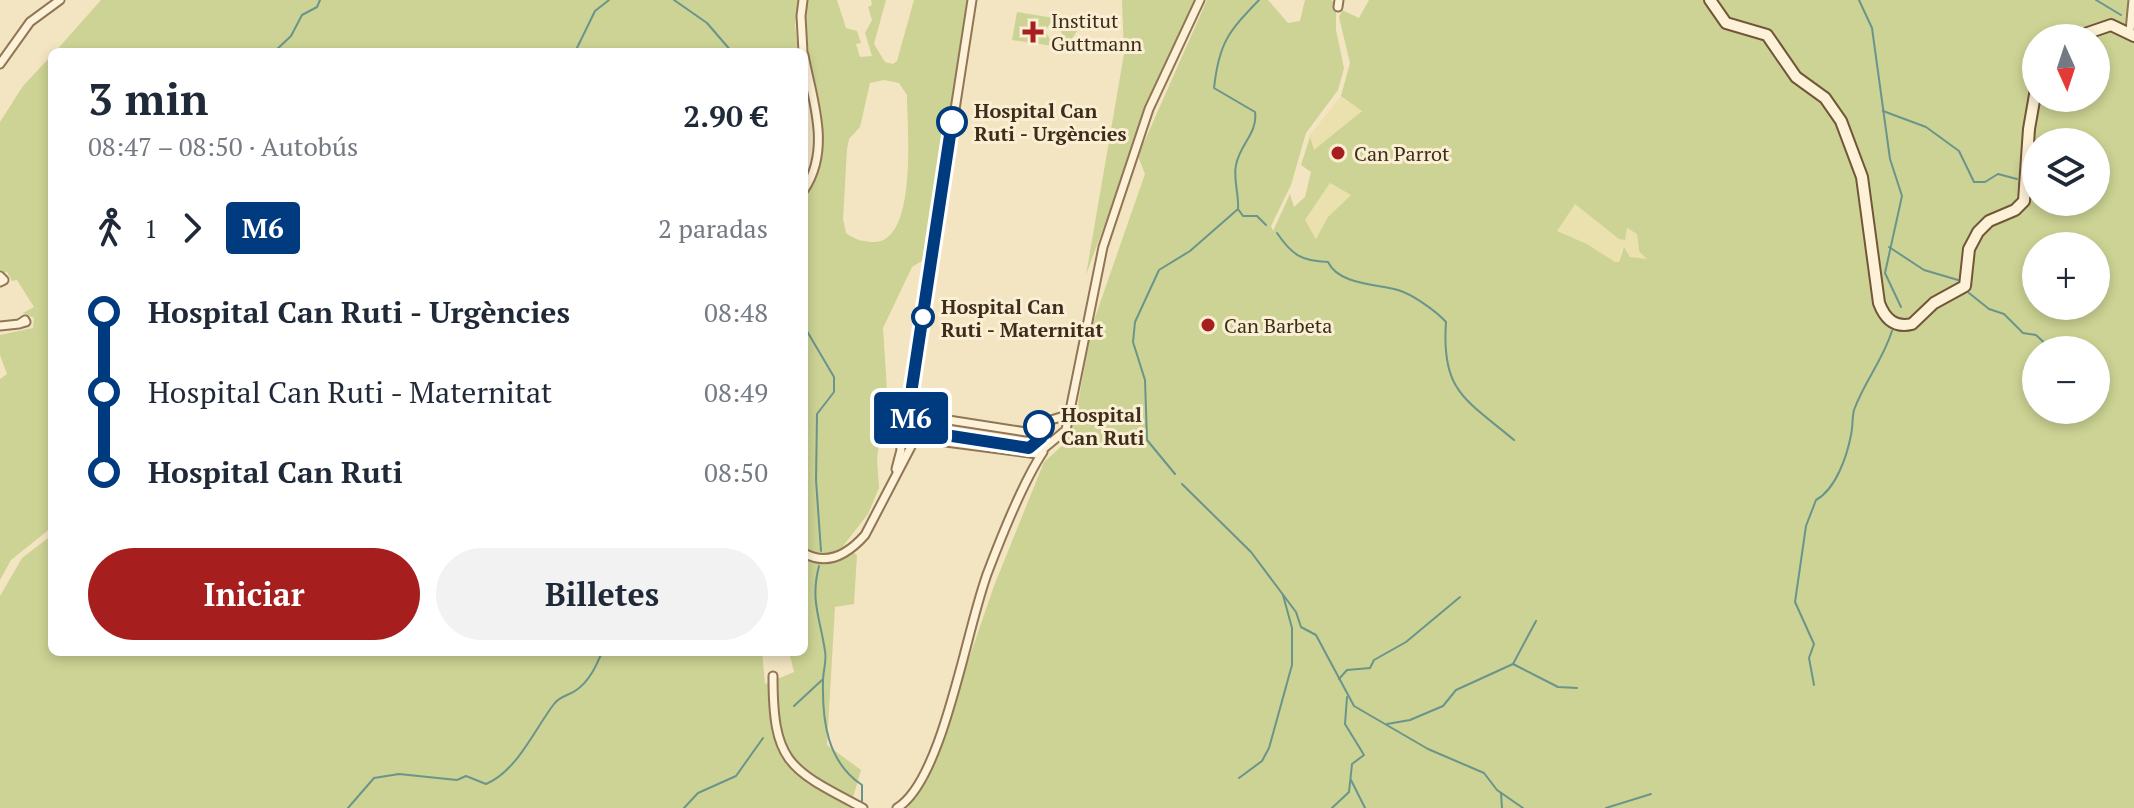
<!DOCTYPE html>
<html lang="es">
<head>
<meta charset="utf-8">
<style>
  :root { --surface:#fff; --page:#f2f2f3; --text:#1f2937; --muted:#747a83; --accent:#a71e1f }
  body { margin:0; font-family:"PT Serif",serif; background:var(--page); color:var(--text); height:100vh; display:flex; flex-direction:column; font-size:30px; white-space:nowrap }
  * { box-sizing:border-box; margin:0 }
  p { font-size:26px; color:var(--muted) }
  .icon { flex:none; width:44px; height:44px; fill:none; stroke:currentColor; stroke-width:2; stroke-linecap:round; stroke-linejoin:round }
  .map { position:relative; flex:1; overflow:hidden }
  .details { position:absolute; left:48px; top:48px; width:760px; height:608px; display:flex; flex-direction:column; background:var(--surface); border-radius:12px; box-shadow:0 4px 12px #0003 }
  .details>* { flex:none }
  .badge { padding:0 16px; border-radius:6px; font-size:28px; line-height:52px }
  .needle { width:52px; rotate:177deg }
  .controls { position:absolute; left:2022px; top:24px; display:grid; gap:16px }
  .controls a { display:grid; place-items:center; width:88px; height:88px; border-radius:50%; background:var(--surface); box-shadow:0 4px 12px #0003; font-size:40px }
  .map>.badge { position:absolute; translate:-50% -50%; box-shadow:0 0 0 4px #fff }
  .legs { display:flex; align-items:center; gap:12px; height:88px; padding:0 40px; font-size:26px }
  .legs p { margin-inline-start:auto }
  .headline { display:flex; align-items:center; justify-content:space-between; height:136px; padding:0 40px }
  h1 { font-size:44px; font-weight:600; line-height:60px }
  .action { display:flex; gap:16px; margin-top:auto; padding:16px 40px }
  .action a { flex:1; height:92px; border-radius:48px; background:var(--accent); color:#fff; font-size:32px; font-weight:600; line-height:92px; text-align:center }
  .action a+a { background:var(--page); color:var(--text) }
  ul { padding:0 40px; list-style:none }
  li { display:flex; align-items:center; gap:28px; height:80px; font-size:30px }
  li i { display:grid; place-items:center; width:12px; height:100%; margin:0 10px; background:currentColor }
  li i::after { content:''; width:20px; height:20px; margin:-10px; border:6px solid; border-radius:50%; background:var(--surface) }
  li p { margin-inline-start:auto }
  li:first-child i { background:linear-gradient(#0000 50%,currentColor 0) }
  li:last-child i { background:linear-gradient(currentColor 50%,#0000 0) }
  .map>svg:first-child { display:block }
</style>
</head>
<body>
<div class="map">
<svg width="2134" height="808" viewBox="0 0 2134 808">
  <rect width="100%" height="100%" fill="#f3e5c2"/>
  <!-- farmland -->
  <g fill="#eae1ae">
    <polygon points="1341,96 1362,110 1353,121 1313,151 1308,140 1310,135"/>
    <polygon points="1330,183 1351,195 1337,208 1316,239 1305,220"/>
    <polygon points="1575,203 1619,239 1626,228 1637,234 1638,248 1647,259 1630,257 1625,248 1621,250 1619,262 1615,262 1587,244 1556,231"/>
  </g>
  <!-- green -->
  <g fill="#ccd394" fill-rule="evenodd">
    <polygon points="101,0 799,0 795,24 798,52 55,52"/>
    <path d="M808 0H837L846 28 857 31 861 43 856 44 860 57 872 56 865 33 872 20 868 7 872 5 871 0H886L874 44 885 62 893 64 897 61 914 0H968L928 257 912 267 883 328 887 390 877 458 879 488 868 514 843 546 857 555 854 604 835 607 827 745 861 770 850 808H0V596L22 558 52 535V652H762L765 684 794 672 789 652H804V198C850 126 796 72 808 0ZM884 80 899 83 907 95C907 126 918 240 875 242 864 242 855 240 846 233L843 219 847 149 849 139 860 127 870 83Z"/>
    <polygon points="1122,0 1196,0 1156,83 1086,275 1124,54"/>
    <path d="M1207 0H1268L1288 23 1300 21 1305 0H1331L1336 3V30L1344 68 1338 90 1306 133 1291 185 1271 226 1273 231 1290 194 1294 207 1305 197 1311 172 1301 165 1310 137 1314 150 1362 111 1341 96 1350 63 1339 17 1342 10 1359 18 1369 0H2134V808H907L927 780 994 586 1044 462 1063 445 1075 420 1092 326 1145 174 1138 156ZM2036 38H2096V98H2036ZM2036 142H2096V202H2036ZM1330 183 1351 195 1328 217 1316 239 1305 220ZM1575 204 1619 239 1625 240 1627 228 1637 234 1639 251 1647 259 1630 257 1624 247 1619 262H1615L1587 244 1557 231ZM2036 246H2096V306H2036ZM2036 350H2096V410H2036Z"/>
    <polygon points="1017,12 1054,18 1045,31 1051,41 1058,40 1062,34 1057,19 1079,28 1066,48 1012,40"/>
    <polygon points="52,55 52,527 11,560 0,580 0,379 7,374 0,355 0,335 33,328 34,318 23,313 34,307 17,280 12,281 7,272 0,273 0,122 23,86"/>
  </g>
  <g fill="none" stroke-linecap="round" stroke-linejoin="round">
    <!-- stream -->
    <g stroke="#6a958b" stroke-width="2">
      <polyline points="674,0 707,23 732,52"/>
      <polyline points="1859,0 1872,28 1890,159 1902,196 1885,273 1901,307"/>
      <polyline points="2096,0 2121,15"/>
      <polyline points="274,52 291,36 302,15 317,7 320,0"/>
      <polyline points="575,52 595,11 609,0"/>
      <polyline points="1883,111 1926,127 1959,151 1974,182 1985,182 1998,174 2017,179"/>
      <polyline points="1238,209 1243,216 1257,216 1266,225"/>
      <path d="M1277 233C1292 255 1301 261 1328 262 1339 285 1377 284 1398 290 1412 294 1436 311 1446 322 1441 391 1465 399 1514 440"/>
      <polyline points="1889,247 1924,270 1958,280"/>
      <polyline points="1969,293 1989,309 2004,314 2023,333 2036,335 2051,349"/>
      <polyline points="804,326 834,377 834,392 817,414 816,480 821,551"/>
      <path d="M1175 474 1147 440 1145 380 1133 342 1135 322 1159 270 1190 251 1238 209C1239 194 1233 179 1236 165 1240 144 1258 133 1255 112L1214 88C1219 43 1228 32 1259 0"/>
      <polyline points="1182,484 1251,552 1296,612 1301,627 1316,635 1354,706 1428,749 1484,773 1497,790 1523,808"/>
      <path d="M819 566C810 601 820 617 825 651 827 661 823 671 823 681 822 720 827 762 862 785V801"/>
      <polyline points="1513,664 1558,687 1577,688"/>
      <polyline points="1339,679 1347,670 1370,668 1374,660 1406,642 1460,597"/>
      <path d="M1814 685 1809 658 1814 644 1795 602 1806 526 1816 500C1836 489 1847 456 1851 435 1853 426 1852 418 1854 410 1865 380 1882 362 1892 331"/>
      <polyline points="794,706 822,680"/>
      <polyline points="1387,724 1410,720 1443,706 1456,690 1513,664 1536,621"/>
      <polyline points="1239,778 1262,761 1269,748 1292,665 1292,628 1283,595"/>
      <polyline points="1351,780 1365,808"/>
      <polyline points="1501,793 1502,808"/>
      <path d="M348 808 374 778 399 774 457 780 466 776 486 784C517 771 534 730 554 704 560 696 567 696 575 691 590 681 597 664 602 652"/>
      <polyline points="684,808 698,793 736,776 763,738"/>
      <polyline points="1332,808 1349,792 1352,764 1364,755 1345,724 1347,697"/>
      <polyline points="1606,808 1651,794"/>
    </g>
    <defs>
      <g id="street">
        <polyline points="803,0 801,16 803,52"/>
        <polyline points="1338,7 1339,0"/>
        <polyline points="2130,31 2133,0"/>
        <path d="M804 55C812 99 832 148 804 190"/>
        <polyline points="0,64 30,22 60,0"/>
        <polyline points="0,276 4,280 0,282"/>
        <polyline points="0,326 19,324 25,320 26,322 19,324"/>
        <polyline points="910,414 1039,434"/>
        <polyline points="905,428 945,435"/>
        <polyline points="905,428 908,401"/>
        <polyline points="1040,437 1041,423 1064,416 1068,410"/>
        <polyline points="915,438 1037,454 1066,430 1103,247 1149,109 1200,0"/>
        <polyline points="1024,448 1033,448 1041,438"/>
        <polyline points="896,469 901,450 899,435 905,428"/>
        <path d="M804 553C828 567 849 553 865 535L915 439 910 414 912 387 972 0"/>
        <path d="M773 676C773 764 789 769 863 808"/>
        <path d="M897 808C944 780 967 623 989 569 1002 535 1023 482 1043 452"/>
      </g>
      <g id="secondary">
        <path d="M1710 0 1726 23 1767 35 1796 77 1825 98 1841 121 1862 177 1879 303C1885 319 1895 328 1912 324L1934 303 1965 286 1969 249 1978 232 1989 221 2015 210 2024 201 2029 129 2036 89"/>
        <polyline points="2073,38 2111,25 2134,36"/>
      </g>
    </defs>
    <!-- street casing -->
    <use href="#street" stroke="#907556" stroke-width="11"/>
    <!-- secondary casing -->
    <use href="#secondary" stroke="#725639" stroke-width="14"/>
    <!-- street -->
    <use href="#street" stroke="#fdf2d7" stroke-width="7"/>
    <!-- secondary -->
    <use href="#secondary" stroke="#fdf2d7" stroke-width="10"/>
  </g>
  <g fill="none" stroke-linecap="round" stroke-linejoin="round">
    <defs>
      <polyline id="line-1" points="952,122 912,387 913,430 1029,448 1041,438 1039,426"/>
    </defs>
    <!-- line-1 casing -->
    <use href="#line-1" stroke="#fff" stroke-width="18"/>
    <!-- line-1 -->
    <use href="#line-1" stroke="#003b80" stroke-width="12"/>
  </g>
  <!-- markers -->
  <g fill="#a71e1f" stroke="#faefd3" stroke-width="3">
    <path d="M1029 20h8v8h8v8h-8v8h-8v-8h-8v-8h8z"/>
    <circle cx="1338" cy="153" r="8"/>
    <circle cx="1208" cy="325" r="8"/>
  </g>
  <g fill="#fff" stroke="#003b80" stroke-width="4">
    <circle cx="952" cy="122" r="14"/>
    <circle cx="923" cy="317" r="10"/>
    <circle cx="1039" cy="426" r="14"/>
  </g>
  <g text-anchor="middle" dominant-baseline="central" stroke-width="6" stroke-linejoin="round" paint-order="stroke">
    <!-- poi labels -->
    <g font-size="20" fill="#3e2d1c" stroke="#faefd3" text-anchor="start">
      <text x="1051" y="20">Institut<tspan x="1051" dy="23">Guttmann</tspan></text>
      <text x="1354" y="153">Can Parrot</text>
      <text x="1224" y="325">Can Barbeta</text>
    </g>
    <!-- stop labels -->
    <g font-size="20" font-weight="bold" fill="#3e2d1c" stroke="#faefd3" text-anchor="start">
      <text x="974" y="110">Hospital Can<tspan x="974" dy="23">Ruti - Urgències</tspan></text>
      <text x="941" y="306">Hospital Can<tspan x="941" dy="23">Ruti - Maternitat</tspan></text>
      <text x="1061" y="414">Hospital<tspan x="1061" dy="23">Can Ruti</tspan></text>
    </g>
  </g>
</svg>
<div class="controls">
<a><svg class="needle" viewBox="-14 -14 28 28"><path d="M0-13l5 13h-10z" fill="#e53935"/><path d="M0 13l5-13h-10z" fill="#747a83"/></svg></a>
<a><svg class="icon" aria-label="layers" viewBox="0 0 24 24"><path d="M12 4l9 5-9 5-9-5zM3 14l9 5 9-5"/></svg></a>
<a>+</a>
<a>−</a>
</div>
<b class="badge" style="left:911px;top:418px;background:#003b80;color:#fff">M6</b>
<section class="details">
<div class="headline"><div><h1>3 min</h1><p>08:47 – 08:50 · Autobús</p></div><b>2.90 €</b></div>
<div class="legs"><svg class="icon" aria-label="walk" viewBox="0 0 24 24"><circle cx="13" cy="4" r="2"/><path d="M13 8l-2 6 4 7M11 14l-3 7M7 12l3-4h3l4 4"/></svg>1<svg class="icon" aria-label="forward" viewBox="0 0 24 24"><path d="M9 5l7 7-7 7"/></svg><b class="badge" style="background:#003b80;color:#fff">M6</b><p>2 paradas</p></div>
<ul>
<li><i style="color:#003b80"></i><b>Hospital Can Ruti - Urgències</b><p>08:48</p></li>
<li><i style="color:#003b80"></i><span>Hospital Can Ruti - Maternitat</span><p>08:49</p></li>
<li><i style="color:#003b80"></i><b>Hospital Can Ruti</b><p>08:50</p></li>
</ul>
<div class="action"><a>Iniciar</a><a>Billetes</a></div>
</section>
</div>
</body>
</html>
